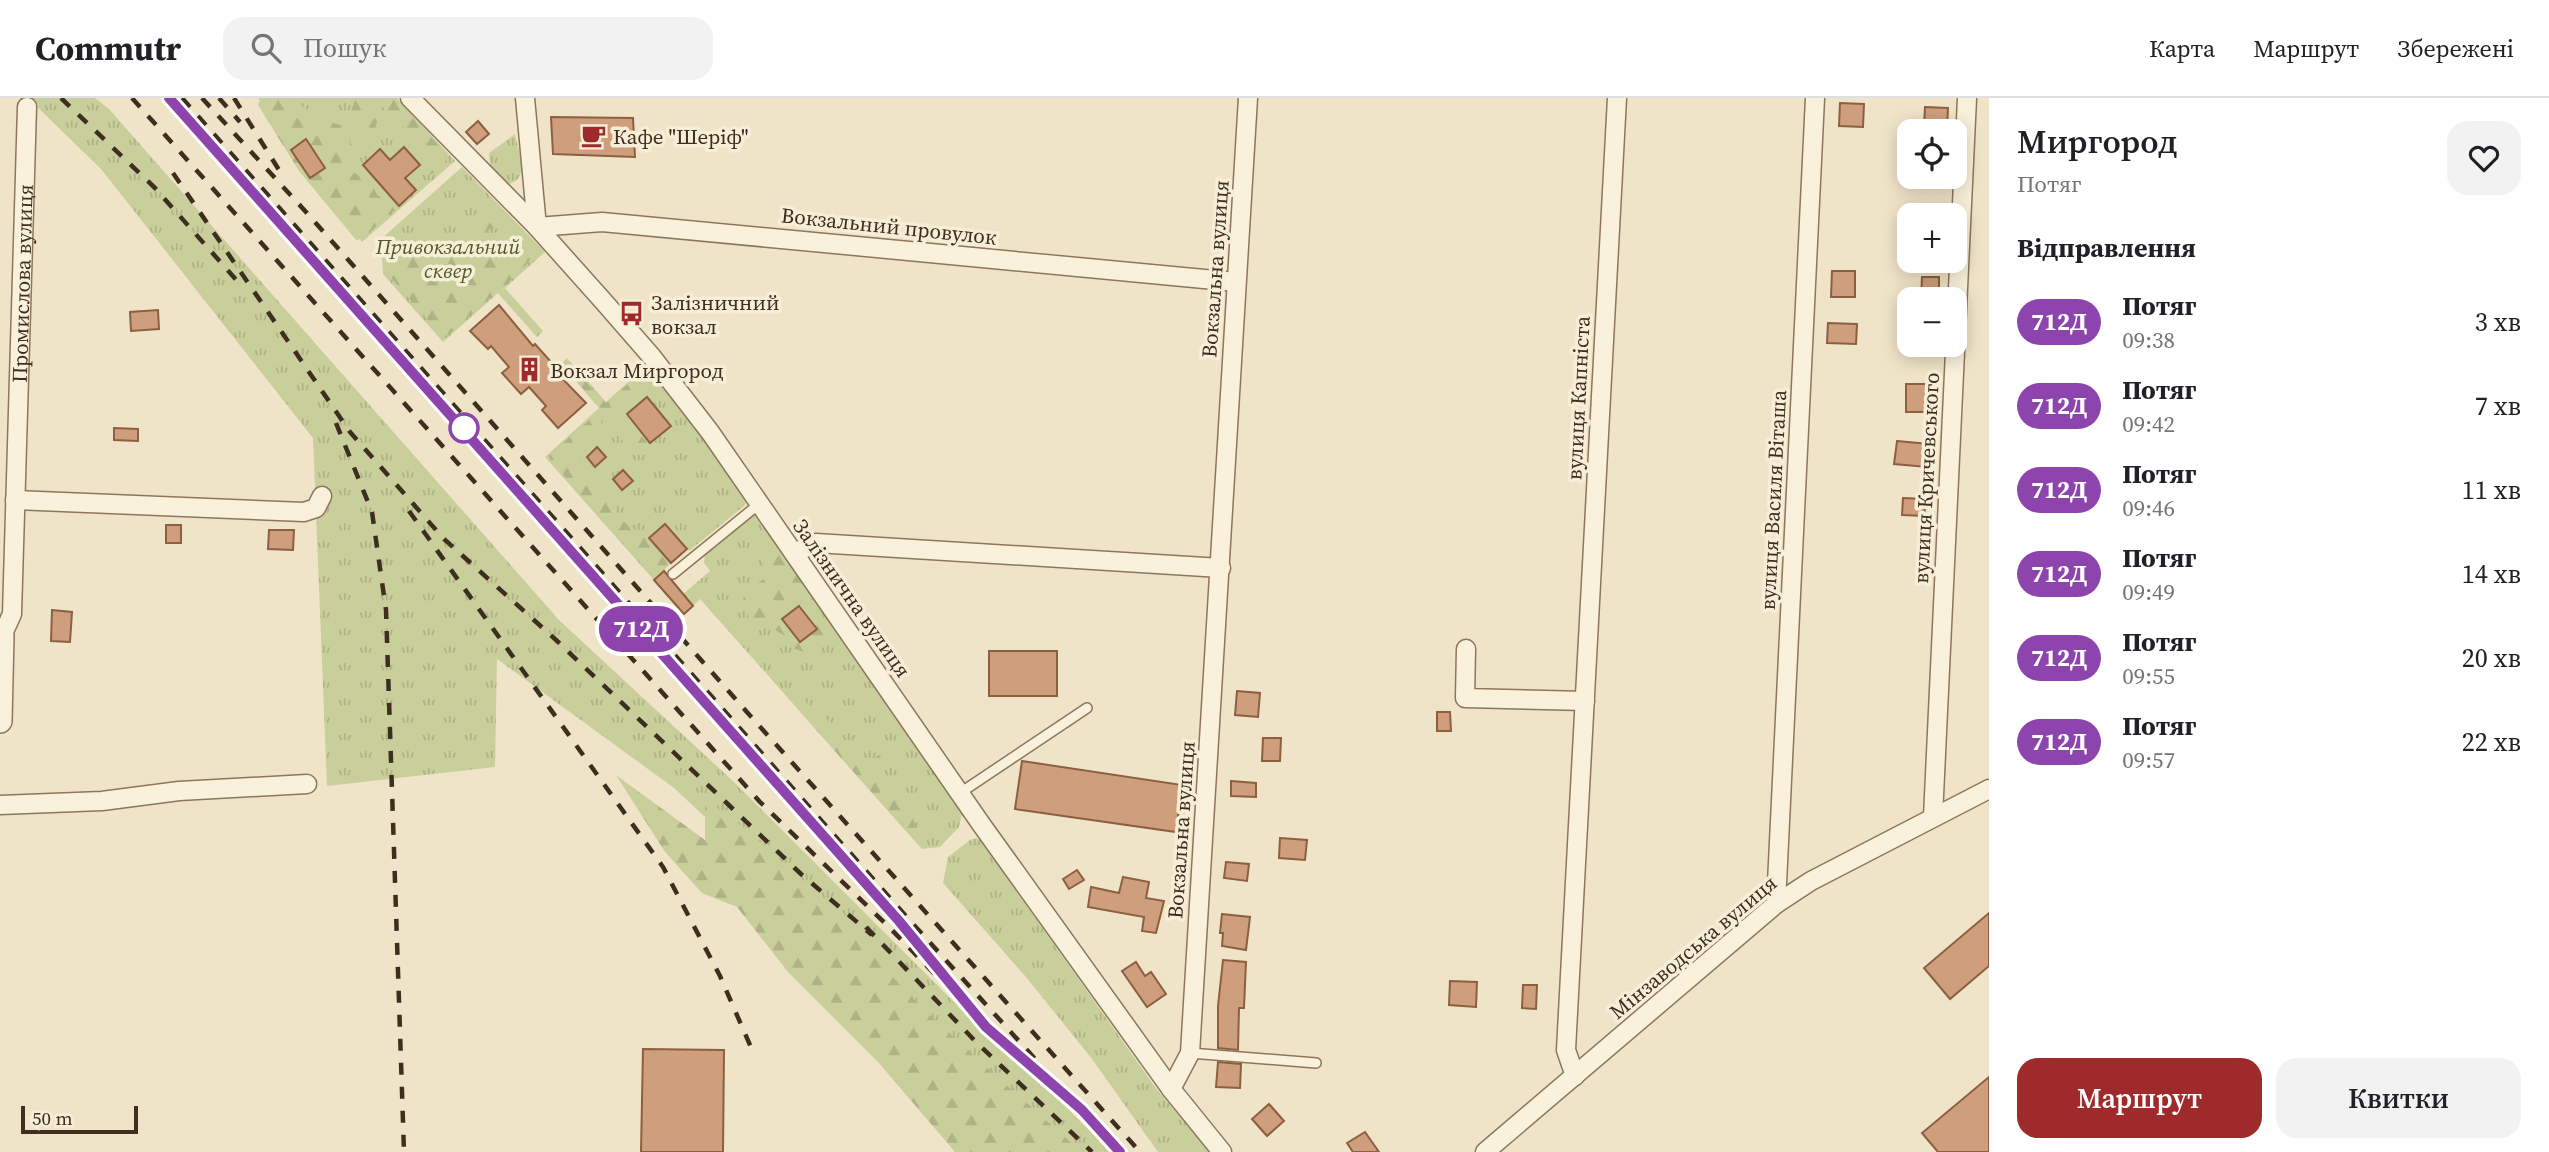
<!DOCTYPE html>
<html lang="uk">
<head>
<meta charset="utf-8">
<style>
  :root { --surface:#fff; --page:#f2f2f2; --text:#202124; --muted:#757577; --line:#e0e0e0; --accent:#9e2a2b }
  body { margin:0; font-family:"Source Serif 4",serif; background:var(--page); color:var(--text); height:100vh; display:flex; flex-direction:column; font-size:26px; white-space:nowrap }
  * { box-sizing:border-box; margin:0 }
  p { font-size:23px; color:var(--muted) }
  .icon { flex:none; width:38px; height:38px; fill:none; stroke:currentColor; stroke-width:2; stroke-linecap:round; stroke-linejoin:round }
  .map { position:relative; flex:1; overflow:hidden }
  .drawer { display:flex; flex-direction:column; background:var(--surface); width:560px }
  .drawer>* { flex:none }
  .badge { padding:0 14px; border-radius:23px; font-size:24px; line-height:46px }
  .tools { position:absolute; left:1897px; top:21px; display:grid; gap:14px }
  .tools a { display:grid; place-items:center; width:70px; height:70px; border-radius:14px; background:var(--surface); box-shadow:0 4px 18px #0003; font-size:35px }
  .scale { position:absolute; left:21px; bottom:18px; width:117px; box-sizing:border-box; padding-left:7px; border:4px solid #3d2e20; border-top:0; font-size:19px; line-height:24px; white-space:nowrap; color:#3d2e20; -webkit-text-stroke:5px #f7eed8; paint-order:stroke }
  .map>.badge { position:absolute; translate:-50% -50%; box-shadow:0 0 0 4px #fff }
  h2 { padding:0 28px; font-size:26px; line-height:63px }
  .round { display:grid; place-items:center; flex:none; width:74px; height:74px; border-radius:21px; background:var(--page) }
  .headline { display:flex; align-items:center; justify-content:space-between; height:119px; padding:0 28px }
  h1 { font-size:33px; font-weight:600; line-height:52px }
  .cta { display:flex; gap:14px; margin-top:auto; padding:14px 28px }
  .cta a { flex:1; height:80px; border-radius:21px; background:var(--accent); color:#fff; font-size:28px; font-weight:600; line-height:80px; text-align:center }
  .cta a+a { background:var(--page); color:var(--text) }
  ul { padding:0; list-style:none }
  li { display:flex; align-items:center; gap:21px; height:84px; padding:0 28px }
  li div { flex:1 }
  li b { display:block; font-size:26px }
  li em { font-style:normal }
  li .badge { min-width:77px; font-weight:700; text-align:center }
  header { display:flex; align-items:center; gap:42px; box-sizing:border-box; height:98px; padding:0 35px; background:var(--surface); border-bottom:2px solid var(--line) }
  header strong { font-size:33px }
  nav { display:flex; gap:38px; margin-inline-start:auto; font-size:24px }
  .search { width:490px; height:63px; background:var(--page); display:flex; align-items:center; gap:18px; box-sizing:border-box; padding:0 24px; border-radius:21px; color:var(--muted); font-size:26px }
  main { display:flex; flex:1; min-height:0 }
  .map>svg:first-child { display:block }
</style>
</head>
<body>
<header>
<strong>Commutr</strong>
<div class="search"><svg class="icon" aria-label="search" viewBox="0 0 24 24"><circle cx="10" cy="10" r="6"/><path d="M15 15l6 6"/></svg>Пошук</div>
<nav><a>Карта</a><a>Маршрут</a><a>Збережені</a></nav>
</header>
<main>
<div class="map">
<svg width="1989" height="1054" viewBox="0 0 1989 1054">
  <defs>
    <pattern id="grass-tufts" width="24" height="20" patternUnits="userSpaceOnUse" patternTransform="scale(1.75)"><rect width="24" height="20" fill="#c9cf9b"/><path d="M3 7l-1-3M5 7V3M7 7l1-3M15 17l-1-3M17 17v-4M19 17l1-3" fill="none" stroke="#aeb285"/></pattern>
    <pattern id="forest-firs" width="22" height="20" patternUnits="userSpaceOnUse" patternTransform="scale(1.75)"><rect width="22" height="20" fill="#c9cf9b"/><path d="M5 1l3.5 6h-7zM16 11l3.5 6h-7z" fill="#aeb285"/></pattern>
  </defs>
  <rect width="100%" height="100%" fill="#f0e4c8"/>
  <!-- grass -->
  <g fill="url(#grass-tufts)">
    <polygon points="28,0 95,0 109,11 559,522 735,685 977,927 1034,977 1111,1054 1063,1054 674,690 497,561 495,669 327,688 313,340 101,71"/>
    <polygon points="258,0 397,0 455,63 362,144 310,80"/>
    <path d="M515 36C518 53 531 82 508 86L490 68 489 55Z"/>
    <polygon points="462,69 545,154 505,190 543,233 537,239 498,195 443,244 383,176 381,141"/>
    <polygon points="567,260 606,304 646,268 721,360 748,402 744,408 689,453 665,427 649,440 671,465 654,482 545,359 599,310 561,266"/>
    <polygon points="756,415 962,716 959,729 940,749 922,751 700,501 693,508 683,496 710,473 704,465 705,456 750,418"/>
    <polygon points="977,740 982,744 1155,989 1210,1054 1158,1054 1092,961 1026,879 943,785 948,759 970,742"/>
  </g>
  <!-- forest -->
  <g fill="url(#forest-firs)">
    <polygon points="261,0 287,0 328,24 341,27 355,53 353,74 372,86 377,97 387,102 395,112 362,141 356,142 299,73 258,7"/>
    <path d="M356 0H395L441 50 446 61C442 70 437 75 428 77L415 57 406 31 382 8 371 44 364 42 349 18Z"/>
    <path d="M493 113C512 122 525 140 531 160L527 166 503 190 540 233 536 237 497 194 448 237 442 238 392 181C382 165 386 148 403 139L477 163 504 144V135L499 130 487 132 484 139 477 144 470 136 472 130H478Z"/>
    <path d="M572 269 606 305 644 272 648 274 651 287 630 313 602 318 600 335 580 360 597 384 607 381 611 384C608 414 619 422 643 437 651 443 659 455 666 463L667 467 657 477 652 478 551 363 550 356 601 312 571 276 569 273Z"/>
    <polygon points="631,327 647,344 647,353 641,358 634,355 620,340 619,334 626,328"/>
    <path d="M778 454C790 469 828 515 825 533 824 543 817 549 811 556L792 550 783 537 769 528 749 535 748 511 743 500 749 492 766 479 763 457Z"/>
    <path d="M795 601C819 603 847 646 862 664L869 663 899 645 902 649 883 662 877 674 881 684 902 700 917 729 913 741 801 615Z"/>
    <path d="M616 677 705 742V701C787 756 853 841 923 910 974 960 1029 1006 1081 1054H955L878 964 788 874 737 809 702 795 665 754Z"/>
  </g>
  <!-- building -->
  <g fill="#cf9f7d" stroke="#8d5f41" stroke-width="2">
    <polygon points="1840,5 1864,6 1863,29 1839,28"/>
    <polygon points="1925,9 1948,10 1947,30 1924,29"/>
    <polygon points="551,19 633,20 635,59 553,56"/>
    <polygon points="478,23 489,36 477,46 466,34"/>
    <polygon points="306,41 325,70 310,80 291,52"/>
    <polygon points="404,49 420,67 405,80 416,92 399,108 363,67 380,51 390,62"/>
    <polygon points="1832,173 1855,173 1855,199 1831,199"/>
    <polygon points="1922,179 1939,179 1939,201 1921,201"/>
    <polygon points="499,207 533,248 535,246 553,266 551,269 586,305 558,330 542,312 546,308 529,289 521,296 502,275 509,269 491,248 488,251 470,233"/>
    <polygon points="158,212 159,231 131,233 130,214"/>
    <polygon points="1828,225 1857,226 1856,246 1827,245"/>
    <rect x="1906" y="286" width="24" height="28"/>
    <polygon points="647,299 671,328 650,345 627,316"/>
    <polygon points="114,330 138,331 138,343 114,342"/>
    <polygon points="1897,343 1929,346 1927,369 1894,366"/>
    <polygon points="597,349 606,359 595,369 587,359"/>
    <polygon points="623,372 633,383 622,392 613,381"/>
    <polygon points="1903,400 1926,401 1924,418 1902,417"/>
    <polygon points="665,426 687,451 671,465 649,440"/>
    <rect x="166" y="427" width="15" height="18"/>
    <polygon points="269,432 294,432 293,452 268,451"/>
    <polygon points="664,473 693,508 684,516 654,482"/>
    <polygon points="799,508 817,531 800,544 782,521"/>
    <polygon points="52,512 72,514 70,544 51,543"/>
    <rect x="989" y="553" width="68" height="45"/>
    <polygon points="1237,593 1260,595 1258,619 1235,617"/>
    <polygon points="1437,614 1450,614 1451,633 1437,633"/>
    <polygon points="1263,640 1281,640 1280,663 1262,663"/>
    <polygon points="1022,663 1182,687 1176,734 1015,711"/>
    <polygon points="1231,683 1256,685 1256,699 1231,698"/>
    <polygon points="1280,740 1307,742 1305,762 1279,760"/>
    <polygon points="1226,764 1249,766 1247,783 1224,780"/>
    <polygon points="1077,772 1084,782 1069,791 1063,781"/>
    <polygon points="1123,779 1149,784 1146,800 1164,803 1156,835 1142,833 1144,819 1088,809 1091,789 1119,795"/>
    <polygon points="1989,815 1989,868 1950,901 1924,870"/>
    <polygon points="1222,816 1250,819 1246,852 1222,848 1223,835 1220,835"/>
    <polygon points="1223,862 1246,864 1244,910 1239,910 1238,952 1218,950 1218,908"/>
    <polygon points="1136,864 1145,878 1151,874 1166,896 1147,909 1122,873"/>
    <polygon points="1450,883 1477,884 1476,909 1449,907"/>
    <polygon points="1523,887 1537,887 1536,911 1522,910"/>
    <polygon points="643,951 724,952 723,1054 641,1054"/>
    <polygon points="1218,964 1241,966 1240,990 1216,989"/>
    <polygon points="1989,979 1989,1054 1938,1054 1922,1035"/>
    <polygon points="1269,1006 1284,1023 1267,1038 1252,1021"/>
    <polygon points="1365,1034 1379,1054 1353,1054 1347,1045"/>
  </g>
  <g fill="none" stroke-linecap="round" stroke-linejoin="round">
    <defs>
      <g id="service">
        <polyline points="673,476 759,406"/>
        <polyline points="960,695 1087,610"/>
        <polyline points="1190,955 1316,965"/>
      </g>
      <g id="minor">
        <polyline points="410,0 537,129 604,204 652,259 710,334 981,726 1171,991 1222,1054"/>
        <polyline points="525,0 537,129 602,124 1236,184"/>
        <polyline points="15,402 304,414 316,410 322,398"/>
        <polyline points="794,455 816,445 1221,470"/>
        <path id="s1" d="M2 538 12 516 27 9"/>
        <polyline points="1466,551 1465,600 1585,603"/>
        <polyline points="0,707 102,703 179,693 307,686"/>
        <polyline points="1933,719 1967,0"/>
        <polyline points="1776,806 1815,0"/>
        <polyline points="1575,978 1566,952 1617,0"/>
        <polyline points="1171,991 1190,955 1248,0"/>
        <polyline points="1485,1054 1776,806 1811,783 1989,691"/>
      </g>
      <polyline id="tertiary" points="0,537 2,538 0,623"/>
    </defs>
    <!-- service casing -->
    <use href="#service" stroke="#8d765c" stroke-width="12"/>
    <!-- minor casing -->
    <use href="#minor" stroke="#8d765c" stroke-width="21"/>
    <!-- tertiary casing -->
    <use href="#tertiary" stroke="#8d765c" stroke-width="26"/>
    <!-- service -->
    <use href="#service" stroke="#faf1dc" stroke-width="9"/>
    <!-- minor -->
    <use href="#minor" stroke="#faf1dc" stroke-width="18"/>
    <!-- tertiary -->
    <use href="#tertiary" stroke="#faf1dc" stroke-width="23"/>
    <!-- rail -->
    <g stroke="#3d2e20" stroke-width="4.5" stroke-dasharray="12 12" stroke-linecap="butt">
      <polyline points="61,0 155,90 238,184"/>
      <polyline points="132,0 760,704 889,829 986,929 1082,1012 1120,1054"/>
      <polyline points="182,0 905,817 1037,963"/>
      <polyline points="202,0 306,114 746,613 1140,1054"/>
      <polyline points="219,0 240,24"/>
      <polyline points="234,0 284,80"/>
      <polyline points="173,75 350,334 444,441 555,541 801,776 872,837"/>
      <polyline points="336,325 372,414 386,512 404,1054"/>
      <polyline points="409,413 663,769 720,878 753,954"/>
      <polyline points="866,829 976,944 1092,1054"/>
    </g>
  </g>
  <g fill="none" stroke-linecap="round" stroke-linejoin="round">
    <defs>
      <polyline id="line" points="169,0 899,823 986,929 1082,1012 1120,1054"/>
    </defs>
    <!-- line casing -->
    <use href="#line" stroke="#fff" stroke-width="16"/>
    <!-- line -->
    <use href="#line" stroke="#8e44ad" stroke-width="10"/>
  </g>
  <!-- icons -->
  <defs>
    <symbol id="cafe-bare" viewBox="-9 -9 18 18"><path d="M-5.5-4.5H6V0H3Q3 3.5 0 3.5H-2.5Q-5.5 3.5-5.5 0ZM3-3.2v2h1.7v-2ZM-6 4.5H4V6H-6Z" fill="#9e2a2b" stroke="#f7eed8" stroke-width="2.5" paint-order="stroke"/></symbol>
    <symbol id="bus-bare" viewBox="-9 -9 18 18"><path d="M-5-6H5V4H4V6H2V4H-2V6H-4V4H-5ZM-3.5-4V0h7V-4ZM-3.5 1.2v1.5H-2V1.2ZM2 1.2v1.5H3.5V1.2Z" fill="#9e2a2b" stroke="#f7eed8" stroke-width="2.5" paint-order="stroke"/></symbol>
    <symbol id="building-bare" viewBox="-9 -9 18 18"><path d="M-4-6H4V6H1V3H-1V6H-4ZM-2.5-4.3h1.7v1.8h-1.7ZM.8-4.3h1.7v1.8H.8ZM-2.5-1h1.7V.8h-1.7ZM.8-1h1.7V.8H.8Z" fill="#9e2a2b" stroke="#f7eed8" stroke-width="2.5" paint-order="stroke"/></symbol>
  </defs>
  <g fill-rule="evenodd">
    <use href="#cafe-bare" x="576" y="20" width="35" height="35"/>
    <use href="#bus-bare" x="614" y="198" width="35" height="35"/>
    <use href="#building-bare" x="512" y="254" width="35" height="35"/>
  </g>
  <!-- markers -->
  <circle fill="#fff" stroke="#8e44ad" stroke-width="3.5" cx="464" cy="330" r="14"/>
  <g text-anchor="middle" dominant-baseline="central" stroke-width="7" stroke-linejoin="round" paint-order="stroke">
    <!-- poi labels -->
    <g font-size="21" fill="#3d2e20" stroke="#f7eed8" text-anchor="start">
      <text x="613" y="38">Кафе "Шеріф"</text>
      <text x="651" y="204">Залізничний<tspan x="651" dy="24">вокзал</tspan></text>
      <text x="550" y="272">Вокзал Миргород</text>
    </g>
    <!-- street labels -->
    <g font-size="21" fill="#3d2e20" stroke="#f7eed8">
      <text transform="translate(889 128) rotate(6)">Вокзальний провулок</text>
      <text transform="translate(1215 171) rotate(-86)">Вокзальна вулиця</text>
      <text stroke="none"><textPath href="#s1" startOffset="355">Промислова вулиця</textPath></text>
      <text transform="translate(1578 300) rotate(-87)">вулиця Капніста</text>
      <text transform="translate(1926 380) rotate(-87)">вулиця Кричевського</text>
      <text transform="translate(1773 402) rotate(-87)">вулиця Василя Віташа</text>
      <text transform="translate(852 500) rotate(55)">Залізнична вулиця</text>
      <text transform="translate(1181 732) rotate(-86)">Вокзальна вулиця</text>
      <text transform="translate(1693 849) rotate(-40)">Мінзаводська вулиця</text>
    </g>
    <!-- park labels -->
    <g font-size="21" font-style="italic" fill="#4d5a26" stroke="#f7eed8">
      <text x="448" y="148">Привокзальний<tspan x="448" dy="24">сквер</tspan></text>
    </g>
  </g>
</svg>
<div class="tools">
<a><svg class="icon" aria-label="locate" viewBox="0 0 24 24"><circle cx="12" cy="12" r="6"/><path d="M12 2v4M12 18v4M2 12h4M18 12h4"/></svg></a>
<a>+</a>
<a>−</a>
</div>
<div class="scale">50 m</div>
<b class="badge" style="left:641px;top:531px;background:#8e44ad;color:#fff">712Д</b>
</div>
<section class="drawer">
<div class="headline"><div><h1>Миргород</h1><p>Потяг</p></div><a class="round"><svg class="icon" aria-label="heart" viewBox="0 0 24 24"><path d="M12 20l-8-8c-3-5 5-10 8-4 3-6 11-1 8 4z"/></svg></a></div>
<h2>Відправлення</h2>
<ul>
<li><span class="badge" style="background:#8e44ad;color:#fff">712Д</span><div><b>Потяг</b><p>09:38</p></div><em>3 хв</em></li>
<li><span class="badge" style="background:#8e44ad;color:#fff">712Д</span><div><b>Потяг</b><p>09:42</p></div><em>7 хв</em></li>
<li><span class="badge" style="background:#8e44ad;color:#fff">712Д</span><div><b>Потяг</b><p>09:46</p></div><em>11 хв</em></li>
<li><span class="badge" style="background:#8e44ad;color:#fff">712Д</span><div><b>Потяг</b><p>09:49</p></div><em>14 хв</em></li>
<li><span class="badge" style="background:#8e44ad;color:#fff">712Д</span><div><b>Потяг</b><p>09:55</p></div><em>20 хв</em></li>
<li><span class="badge" style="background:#8e44ad;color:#fff">712Д</span><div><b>Потяг</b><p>09:57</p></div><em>22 хв</em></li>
</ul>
<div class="cta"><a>Маршрут</a><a>Квитки</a></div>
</section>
</main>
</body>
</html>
